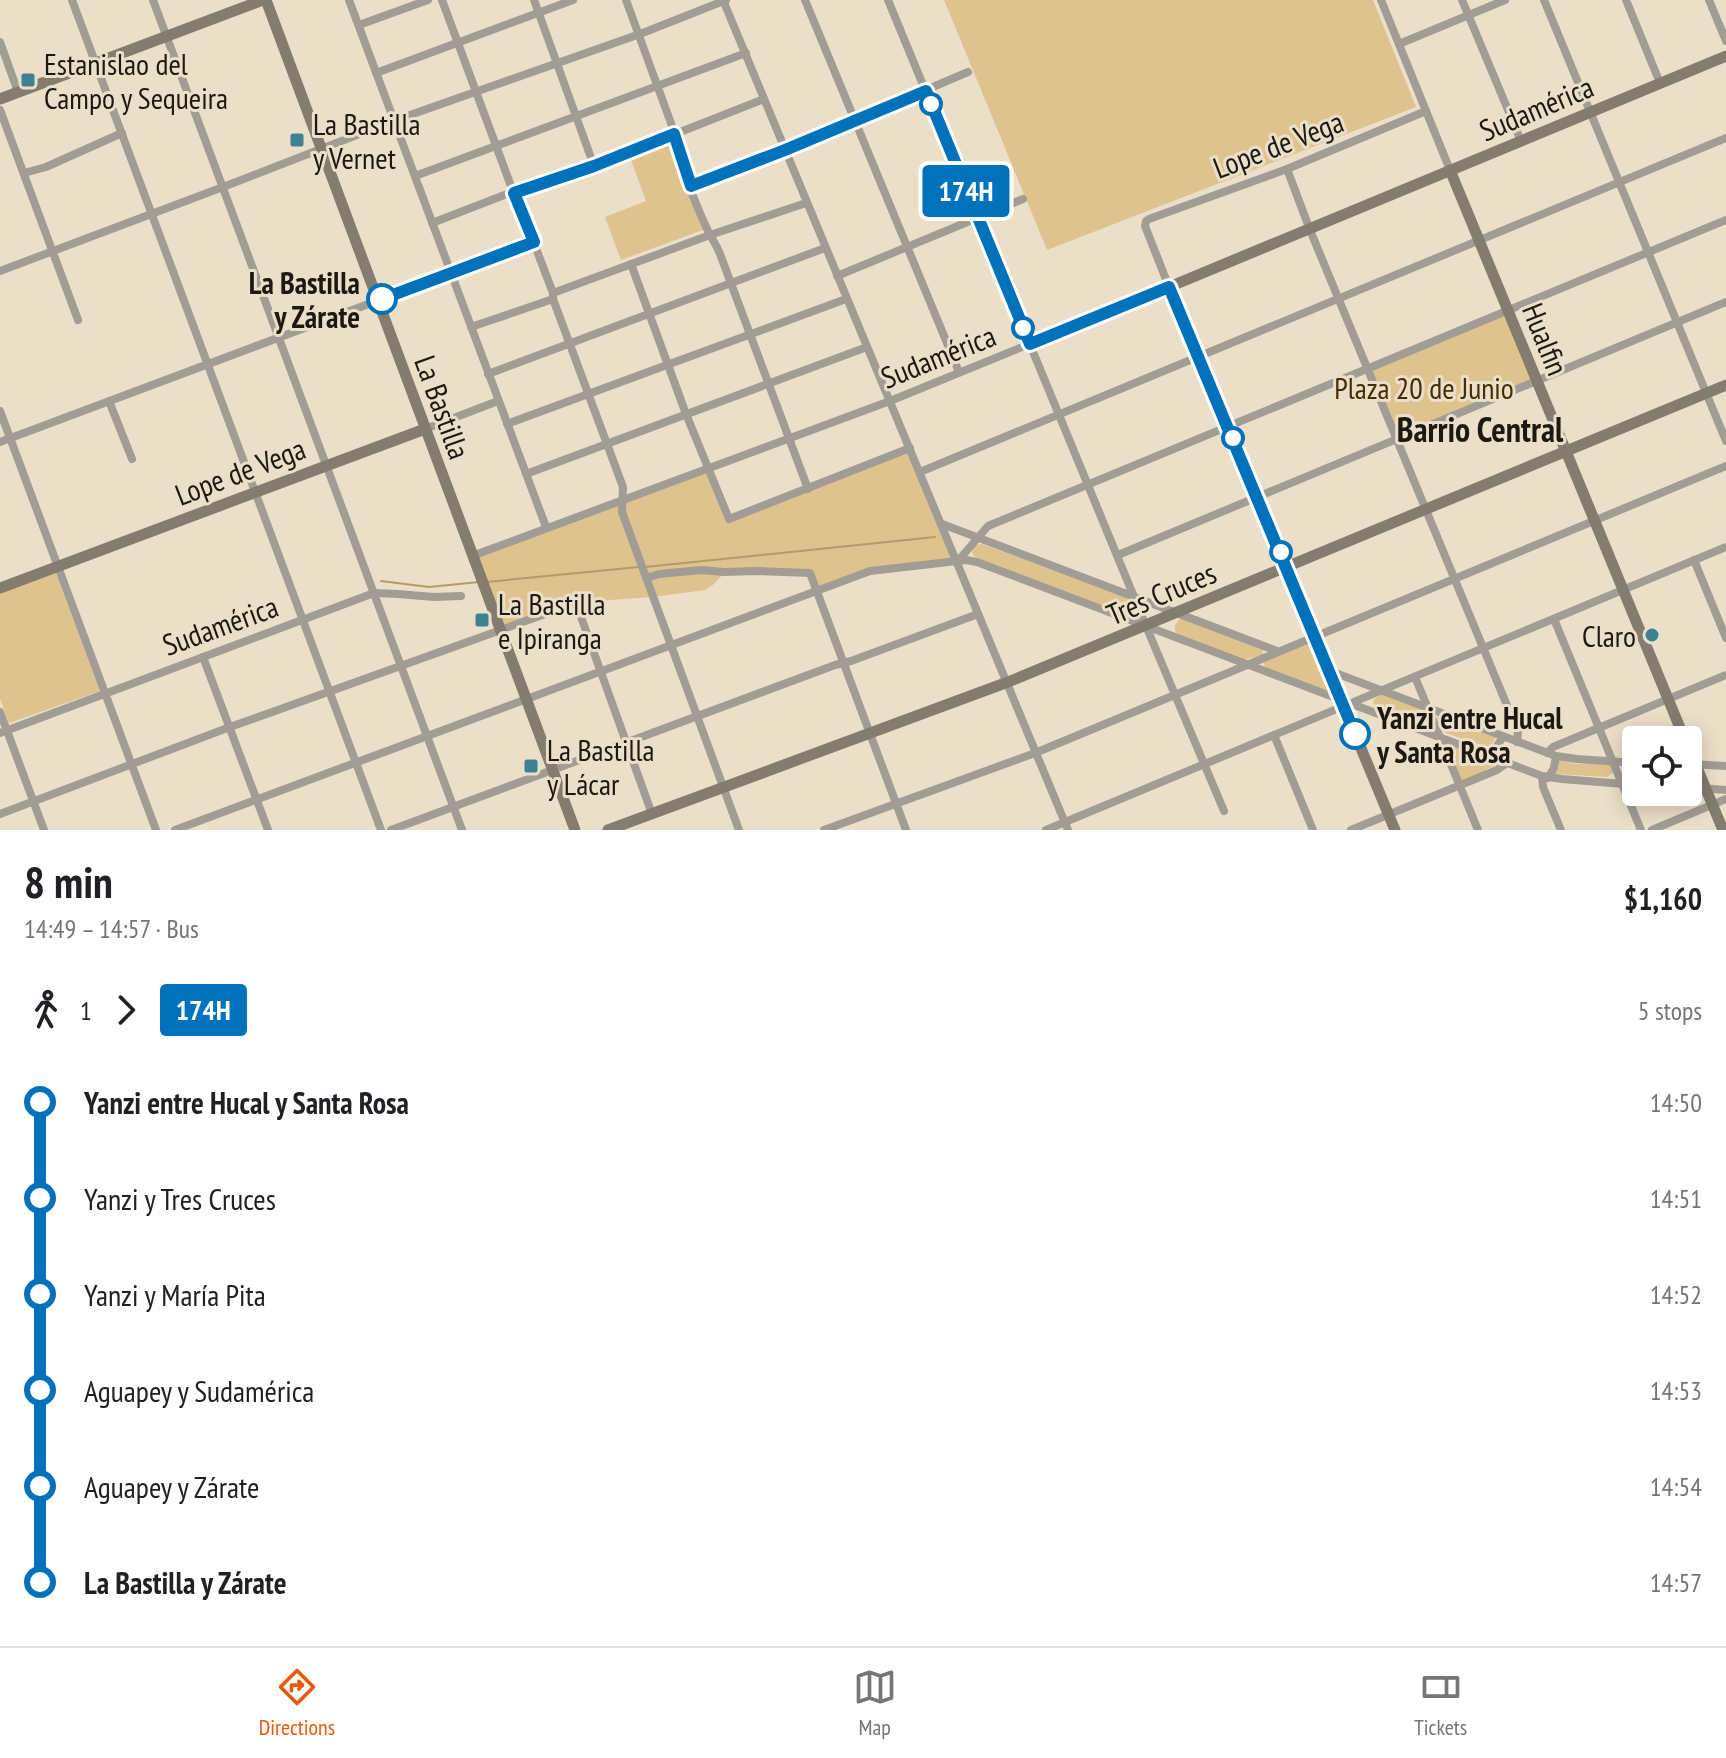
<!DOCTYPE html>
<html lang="en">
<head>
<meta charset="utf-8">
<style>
  :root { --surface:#fff; --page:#f6f6f6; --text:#202124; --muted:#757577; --line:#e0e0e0; --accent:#ea580c }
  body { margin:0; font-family:"PT Sans Narrow",sans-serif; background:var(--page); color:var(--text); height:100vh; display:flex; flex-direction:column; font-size:30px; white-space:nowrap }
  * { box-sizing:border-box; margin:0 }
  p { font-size:26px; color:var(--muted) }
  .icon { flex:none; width:44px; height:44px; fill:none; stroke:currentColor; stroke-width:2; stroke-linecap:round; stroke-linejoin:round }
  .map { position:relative; height:830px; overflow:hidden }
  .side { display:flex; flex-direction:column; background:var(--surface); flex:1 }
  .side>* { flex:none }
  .badge { padding:0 16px; border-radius:6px; font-size:28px; line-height:52px }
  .tools { position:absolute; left:1622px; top:726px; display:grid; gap:16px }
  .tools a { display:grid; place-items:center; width:80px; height:80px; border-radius:8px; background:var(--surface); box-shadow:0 4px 20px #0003; font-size:40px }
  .map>.badge { position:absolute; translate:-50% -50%; box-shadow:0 0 0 4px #fff }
  .legs { display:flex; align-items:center; gap:12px; height:88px; padding:0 24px; font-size:26px }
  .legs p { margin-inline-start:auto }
  .headline { display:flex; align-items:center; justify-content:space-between; height:136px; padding:0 24px }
  h1 { font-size:44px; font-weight:800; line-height:60px }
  ul { padding:0 24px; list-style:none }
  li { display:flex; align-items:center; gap:28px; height:96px; font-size:30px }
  li i { display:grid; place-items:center; width:12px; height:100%; margin:0 10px; background:currentColor }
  li i::after { content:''; width:20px; height:20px; margin:-10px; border:6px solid; border-radius:50%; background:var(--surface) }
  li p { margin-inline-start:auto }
  li:first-child i { background:linear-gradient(#0000 50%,currentColor 0) }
  li:last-child i { background:linear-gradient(currentColor 50%,#0000 0) }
  .tab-bar { display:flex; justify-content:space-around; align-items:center; height:112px; border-top:2px solid var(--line); background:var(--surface); font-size:22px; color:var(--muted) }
  .tab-bar a { display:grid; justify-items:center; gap:4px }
  .tab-bar .selected { color:var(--accent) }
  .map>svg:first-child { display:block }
</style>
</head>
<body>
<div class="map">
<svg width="1726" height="830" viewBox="0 0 1726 830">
  <rect width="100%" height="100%" fill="#ebdfc9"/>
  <!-- green -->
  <g fill="#dfc38f">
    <polygon points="944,0 1373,0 1416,107 1047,250"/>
    <polygon points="671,142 703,230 621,260 605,217 646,201 630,157"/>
    <polygon points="1508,310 1537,381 1396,439 1367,369"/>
    <polygon points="910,448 957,562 877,569 816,592 809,573 725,572 714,584 705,590 653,597 581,602 499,629 472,556 708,468 727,516"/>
    <polygon points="982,544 1128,598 1133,604 1134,610 1126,615 979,559 973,555 972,552 975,545"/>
    <polygon points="55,571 100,691 9,723 0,699 0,592"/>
    <polygon points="1181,618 1262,649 1263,655 1243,660 1178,636 1175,631 1175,625"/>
    <polygon points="1311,641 1333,692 1330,692 1266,669 1263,662"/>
    <polygon points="1382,694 1423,710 1428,718 1427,722 1421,723 1377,708 1373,703 1374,699"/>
    <polygon points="1439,715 1496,737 1491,745 1492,749 1443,732 1439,727 1436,719"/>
    <polygon points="1447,744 1496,762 1496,765 1464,781 1461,780"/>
    <polygon points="1559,760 1576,764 1608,763 1611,765 1613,773 1607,777 1555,774 1559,767"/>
  </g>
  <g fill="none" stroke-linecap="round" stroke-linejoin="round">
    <!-- stream -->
    <g stroke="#b69b67" stroke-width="2">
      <polyline points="645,567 935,537"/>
      <polyline points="381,581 429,587 479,582"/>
      <polyline points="486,582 639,567"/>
    </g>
    <!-- street -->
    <g stroke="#a29d94" stroke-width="8">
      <polyline points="72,0 381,830"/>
      <polyline points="153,0 462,830"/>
      <polyline points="349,0 546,527"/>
      <polyline points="442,0 511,186 518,201 553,293 553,299 623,487 622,512 739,830"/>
      <polyline points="534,0 594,166"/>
      <path d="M626 0 672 126C679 160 693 199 708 231 712 239 717 246 720 254L808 489"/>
      <polyline points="723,0 1068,830"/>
      <polyline points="805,0 959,372"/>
      <polyline points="888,0 1146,626 1224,811"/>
      <polyline points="1381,0 1450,170"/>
      <polyline points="1462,0 1521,141"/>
      <polyline points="1544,0 1726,441"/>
      <polyline points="1626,0 1660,83"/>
      <polyline points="1709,0 1726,41"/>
      <polyline points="359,25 428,0"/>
      <polyline points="0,42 18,92"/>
      <polyline points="1399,44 1505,0"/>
      <polyline points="376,73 573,0"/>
      <polyline points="0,110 78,320"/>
      <polyline points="1287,169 1310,230 1518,732 1517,742"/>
      <polyline points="24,173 46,167 122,133"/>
      <polyline points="415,176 746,53"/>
      <polyline points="691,186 785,150 968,72"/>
      <polyline points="432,223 507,194 522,192 594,166 764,99"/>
      <polyline points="631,264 686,414 729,519 910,448"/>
      <polyline points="0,271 223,187 393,121 640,34 726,0"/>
      <polyline points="837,276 1023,199"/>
      <polyline points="553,293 710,235 806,203"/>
      <polyline points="471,327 553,299"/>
      <polyline points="488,374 825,248"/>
      <polyline points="109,401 132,459"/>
      <polyline points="0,411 156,830"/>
      <polyline points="507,424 846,299"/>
      <polyline points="425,429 498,401"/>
      <polyline points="0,442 534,242"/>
      <polyline points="920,472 1726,138"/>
      <polyline points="526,474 867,347"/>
      <polyline points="942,524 1277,651"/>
      <polyline points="1118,555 1726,302"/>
      <polyline points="472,556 890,401 1169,287 1145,226 1146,221 1149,219 1287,169 1426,111"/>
      <polyline points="1694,560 1726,638"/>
      <polyline points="957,562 988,526 1726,220"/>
      <polyline points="647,578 659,574 701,570 724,572 758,571 810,573 906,830"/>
      <polyline points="1554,619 1641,830"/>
      <polyline points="203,657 268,830"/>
      <polyline points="1330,671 1556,756 1577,759 1636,763"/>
      <polyline points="1415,677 1478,830"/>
      <polyline points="0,712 44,830"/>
      <polyline points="0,733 374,593 398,594 434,597 461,596"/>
      <polyline points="1274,735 1313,830"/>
      <polyline points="1547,753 1553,747 1726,675"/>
      <polyline points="1496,758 1497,746 1503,737"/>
      <polyline points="1688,764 1726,766"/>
      <polyline points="1542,776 1543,787 1561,830"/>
      <polyline points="1548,778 1554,768 1556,756"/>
      <polyline points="1688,787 1726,790"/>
      <polyline points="0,814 230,727 576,603 652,814"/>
      <polyline points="175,830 870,571 966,560 977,562 1542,776 1562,779 1636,785"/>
      <polyline points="391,830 835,665 851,661 978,614"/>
      <polyline points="824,830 1035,753 1726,466"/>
      <polyline points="1046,830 1726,547"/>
      <polyline points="1351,830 1497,770 1507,763"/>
      <polyline points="1652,830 1726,799"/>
    </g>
    <!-- secondary -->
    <g stroke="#837c6f" stroke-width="11">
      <polyline points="266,0 575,830"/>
      <polyline points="0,99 263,0"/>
      <polyline points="1450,170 1685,740"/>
      <polyline points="0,588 425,429"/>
      <polyline points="1688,746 1723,830"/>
      <polyline points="608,830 1008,682 1726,385"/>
      <polyline points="1395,830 1169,287 1726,56"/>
    </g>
  </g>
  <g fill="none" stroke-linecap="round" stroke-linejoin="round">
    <defs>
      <polyline id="line-1" points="382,299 534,242 514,193 594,166 674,134 691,186 785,150 926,91 1030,344 1169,287 1355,734"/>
    </defs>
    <!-- line-1 casing -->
    <use href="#line-1" stroke="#fff" stroke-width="18"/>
    <!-- line-1 -->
    <use href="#line-1" stroke="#0072bc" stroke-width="12"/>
  </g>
  <!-- markers -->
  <g fill="#3e8191" stroke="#ebdfc9" stroke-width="3">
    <rect x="20" y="72" width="16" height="16" rx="4"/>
    <rect x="289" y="132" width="16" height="16" rx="4"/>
    <rect x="474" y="612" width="16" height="16" rx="4"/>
    <circle cx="1652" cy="635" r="8"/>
    <rect x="523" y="758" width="16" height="16" rx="4"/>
  </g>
  <g fill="#fff" stroke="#0072bc" stroke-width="4">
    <circle cx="931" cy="104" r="10"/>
    <circle cx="382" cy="299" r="14"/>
    <circle cx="1023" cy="328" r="10"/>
    <circle cx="1233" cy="438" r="10"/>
    <circle cx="1281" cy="552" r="10"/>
    <circle cx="1355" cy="734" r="14"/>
  </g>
  <g text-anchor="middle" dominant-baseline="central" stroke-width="6" stroke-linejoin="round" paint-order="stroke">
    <!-- poi labels -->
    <g font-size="30" fill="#1d1912" stroke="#ebdfc9" text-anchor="start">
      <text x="44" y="63">Estanislao del<tspan x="44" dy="34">Campo y Sequeira</tspan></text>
      <text x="313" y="123">La Bastilla<tspan x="313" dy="34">y Vernet</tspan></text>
      <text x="498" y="603">La Bastilla<tspan x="498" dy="34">e Ipiranga</tspan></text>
      <text x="1636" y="635" text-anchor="end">Claro</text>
      <text x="547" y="749">La Bastilla<tspan x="547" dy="34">y Lácar</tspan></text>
    </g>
    <!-- street labels -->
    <g font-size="30" fill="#1d1912" stroke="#ebdfc9">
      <text transform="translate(1536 108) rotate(-23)">Sudamérica</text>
      <text transform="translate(1278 144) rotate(-21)">Lope de Vega</text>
      <text transform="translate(1546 339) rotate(68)">Hualfin</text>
      <text transform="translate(938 356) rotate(-22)">Sudamérica</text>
      <text transform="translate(443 407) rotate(70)">La Bastilla</text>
      <text transform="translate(240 471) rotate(-21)">Lope de Vega</text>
      <text transform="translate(1161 593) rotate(-23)">Tres Cruces</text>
      <text transform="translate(220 625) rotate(-20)">Sudamérica</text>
    </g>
    <!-- stop labels -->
    <g font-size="30" font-weight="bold" fill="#1d1912" stroke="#ebdfc9" text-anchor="end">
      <text x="360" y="282">La Bastilla<tspan x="360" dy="34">y Zárate</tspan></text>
      <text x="1377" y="717" text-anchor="start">Yanzi entre Hucal<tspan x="1377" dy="34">y Santa Rosa</tspan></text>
    </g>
    <!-- park labels -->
    <g font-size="30" fill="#432f03" stroke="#ebdfc9">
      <text x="1424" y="387">Plaza 20 de Junio</text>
    </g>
    <!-- quarter labels -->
    <g font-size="34" font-weight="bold" fill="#1d1912" stroke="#ebdfc9">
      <text x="1480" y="429">Barrio Central</text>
    </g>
  </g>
</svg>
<div class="tools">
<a><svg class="icon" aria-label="locate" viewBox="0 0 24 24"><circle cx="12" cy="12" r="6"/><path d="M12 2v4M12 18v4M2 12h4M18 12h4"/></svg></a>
</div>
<b class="badge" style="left:966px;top:191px;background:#0072bc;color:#fff">174H</b>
</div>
<section class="side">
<div class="headline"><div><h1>8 min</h1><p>14:49 – 14:57 · Bus</p></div><b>$1,160</b></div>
<div class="legs"><svg class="icon" aria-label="walk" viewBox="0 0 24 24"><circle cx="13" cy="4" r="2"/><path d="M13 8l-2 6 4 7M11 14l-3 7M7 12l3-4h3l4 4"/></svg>1<svg class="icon" aria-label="forward" viewBox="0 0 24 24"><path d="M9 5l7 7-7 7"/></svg><b class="badge" style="background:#0072bc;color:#fff">174H</b><p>5 stops</p></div>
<ul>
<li><i style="color:#0072bc"></i><b>Yanzi entre Hucal y Santa Rosa</b><p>14:50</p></li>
<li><i style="color:#0072bc"></i><span>Yanzi y Tres Cruces</span><p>14:51</p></li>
<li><i style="color:#0072bc"></i><span>Yanzi y María Pita</span><p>14:52</p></li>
<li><i style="color:#0072bc"></i><span>Aguapey y Sudamérica</span><p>14:53</p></li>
<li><i style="color:#0072bc"></i><span>Aguapey y Zárate</span><p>14:54</p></li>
<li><i style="color:#0072bc"></i><b>La Bastilla y Zárate</b><p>14:57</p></li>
</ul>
</section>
<nav class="tab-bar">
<a class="selected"><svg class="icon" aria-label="directions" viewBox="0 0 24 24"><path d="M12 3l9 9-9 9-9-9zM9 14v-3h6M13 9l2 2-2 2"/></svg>Directions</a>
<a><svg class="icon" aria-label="map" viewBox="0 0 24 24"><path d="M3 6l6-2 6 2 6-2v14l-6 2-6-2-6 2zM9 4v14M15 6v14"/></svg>Map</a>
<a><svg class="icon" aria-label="tickets" viewBox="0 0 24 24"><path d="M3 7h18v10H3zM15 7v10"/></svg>Tickets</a>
</nav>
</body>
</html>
